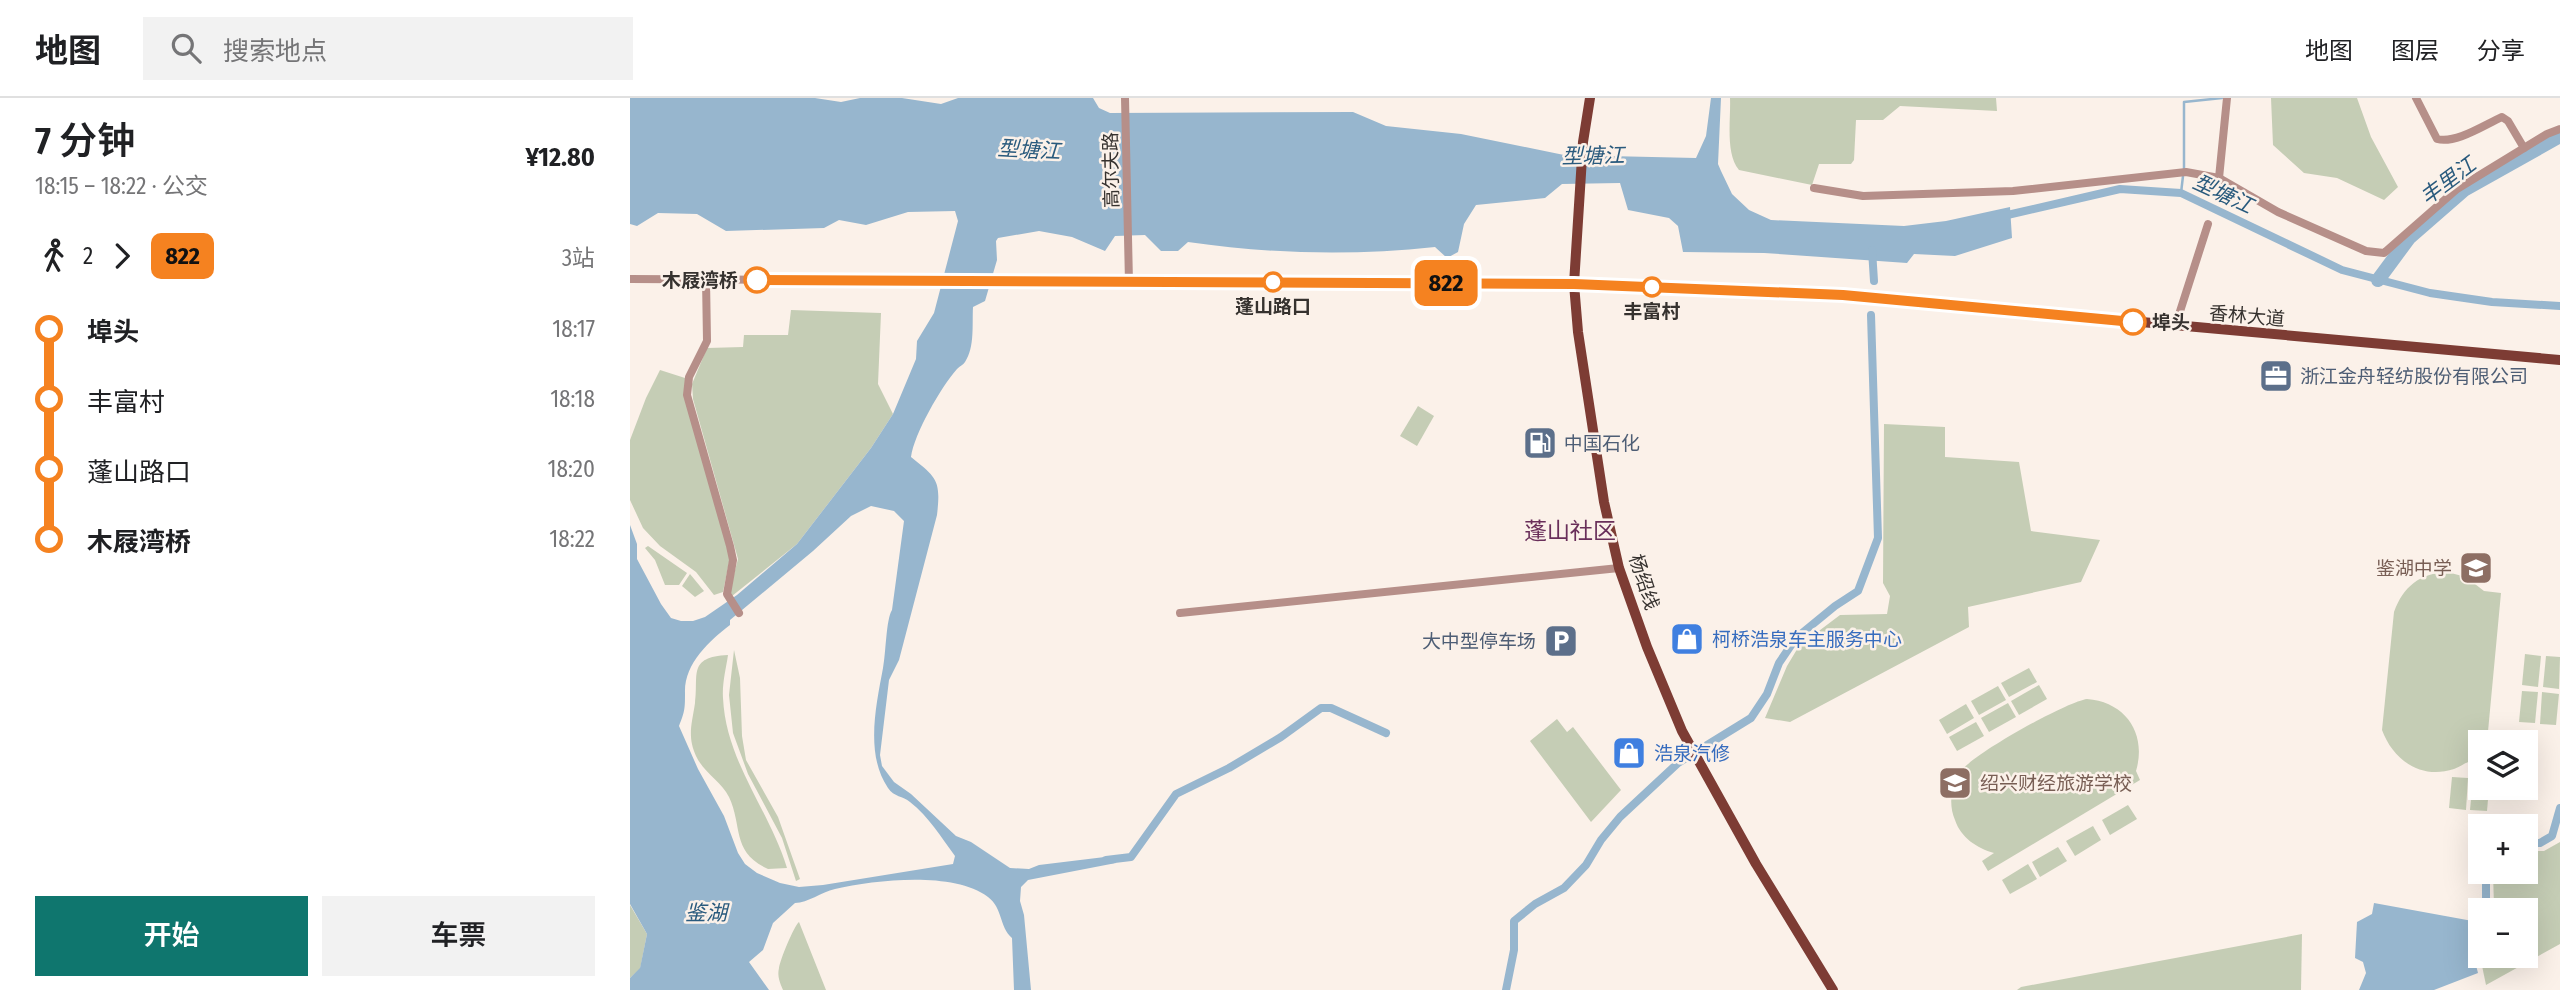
<!DOCTYPE html>
<html lang="zh">
<head>
<meta charset="utf-8">
<style>
  :root { --surface:#fff; --page:#f2f2f2; --text:#202124; --muted:#757577; --line:#e0e0e0; --accent:#0f766e }
  body { margin:0; font-family:"Fira Sans Condensed","Noto Sans SC",sans-serif; background:var(--page); color:var(--text); height:100vh; display:flex; flex-direction:column; font-size:26px; white-space:nowrap }
  * { box-sizing:border-box; margin:0 }
  p { font-size:23px; color:var(--muted) }
  .icon { flex:none; width:38px; height:38px; fill:none; stroke:currentColor; stroke-width:2; stroke-linecap:round; stroke-linejoin:round }
  .map { position:relative; flex:1; overflow:hidden }
  .sheet { display:flex; flex-direction:column; background:var(--surface); width:630px }
  .sheet>* { flex:none }
  .badge { padding:0 14px; border-radius:10px; font-size:24px; line-height:46px }
  .controls { position:absolute; left:1838px; top:632px; display:grid; gap:14px }
  .controls a { display:grid; place-items:center; width:70px; height:70px; border-radius:0px; background:var(--surface); box-shadow:0 7px 28px #0002; font-size:35px }
  .map>.badge { position:absolute; translate:-50% -50%; box-shadow:0 0 0 4px #fff }
  .legs { display:flex; align-items:center; gap:10px; height:77px; padding:0 35px; font-size:23px }
  .legs p { margin-inline-start:auto }
  .headline { display:flex; align-items:center; justify-content:space-between; height:119px; padding:0 35px }
  h1 { font-size:38px; font-weight:600; line-height:52px }
  .action { display:flex; gap:14px; margin-top:auto; padding:14px 35px }
  .action a { flex:1; height:80px; border-radius:0px; background:var(--accent); color:#fff; font-size:28px; font-weight:600; line-height:80px; text-align:center }
  .action a+a { background:var(--page); color:var(--text) }
  ul { padding:0 35px; list-style:none }
  li { display:flex; align-items:center; gap:24px; height:70px; font-size:26px }
  li i { display:grid; place-items:center; width:10px; height:100%; margin:0 9px; background:currentColor }
  li i::after { content:''; width:18px; height:18px; margin:-9px; border:5px solid; border-radius:50%; background:var(--surface) }
  li p { margin-inline-start:auto }
  li:first-child i { background:linear-gradient(#0000 50%,currentColor 0) }
  li:last-child i { background:linear-gradient(currentColor 50%,#0000 0) }
  header { display:flex; align-items:center; gap:42px; box-sizing:border-box; height:98px; padding:0 35px; background:var(--surface); border-bottom:2px solid var(--line) }
  header strong { font-size:33px }
  nav { display:flex; gap:38px; margin-inline-start:auto; font-size:24px }
  .search { width:490px; height:63px; background:var(--page); display:flex; align-items:center; gap:18px; box-sizing:border-box; padding:0 24px; border-radius:0px; color:var(--muted); font-size:26px }
  main { display:flex; flex:1; min-height:0 }
  .map>svg:first-child { display:block }
</style>
</head>
<body>
<header>
<strong>地图</strong>
<div class="search"><svg class="icon" aria-label="search" viewBox="0 0 24 24"><circle cx="10" cy="10" r="6"/><path d="M15 15l6 6"/></svg>搜索地点</div>
<nav><a>地图</a><a>图层</a><a>分享</a></nav>
</header>
<main>
<section class="sheet">
<div class="headline"><div><h1>7 分钟</h1><p>18:15 – 18:22 · 公交</p></div><b>¥12.80</b></div>
<div class="legs"><svg class="icon" aria-label="walk" viewBox="0 0 24 24"><circle cx="13" cy="4" r="2"/><path d="M13 8l-2 6 4 7M11 14l-3 7M7 12l3-4h3l4 4"/></svg>2<svg class="icon" aria-label="forward" viewBox="0 0 24 24"><path d="M9 5l7 7-7 7"/></svg><b class="badge" style="background:#f58220;color:#111">822</b><p>3站</p></div>
<ul>
<li><i style="color:#f58220"></i><b>埠头</b><p>18:17</p></li>
<li><i style="color:#f58220"></i><span>丰富村</span><p>18:18</p></li>
<li><i style="color:#f58220"></i><span>蓬山路口</span><p>18:20</p></li>
<li><i style="color:#f58220"></i><b>木屐湾桥</b><p>18:22</p></li>
</ul>
<div class="action"><a>开始</a><a>车票</a></div>
</section>
<div class="map">
<svg width="1930" height="892" viewBox="0 0 1930 892">
  <rect width="100%" height="100%" fill="#fbf1e9"/>
  <!-- green -->
  <g fill="#c5cdb5">
    <path d="M1100 0H1366L1367 13 1270 8 1253 22H1226L1224 62 1221 66H1189L1182 87 1109 72C1095 55 1101 21 1100 0Z"/>
    <polygon points="1641,0 1727,0 1741,39 1768,89 1754,102 1707,80 1674,75 1643,47"/>
    <polygon points="161,212 251,215 248,286 263,316 241,350 167,446 102,498 99,495 108,461 63,301 62,286 77,250 113,249 114,237 158,237"/>
    <polygon points="30,272 55,280 100,459 93,494 84,497 66,474 30,448 13,430 0,402 0,342 16,300"/>
    <polygon points="788,308 804,318 787,348 770,338"/>
    <polygon points="1254,326 1315,329 1315,359 1389,364 1401,433 1470,442 1451,484 1338,509 1339,529 1160,624 1135,620 1157,568 1169,548 1210,517 1257,516 1260,498 1253,485"/>
    <polygon points="18,448 57,475 49,487 35,487 25,462 15,450"/>
    <path d="M1817 474 1836 479 1854 493 1871 495 1857 644H1850V662C1839 661 1834 667 1824 671 1791 682 1763 662 1752 632L1764 514C1773 489 1790 475 1817 474Z"/>
    <polygon points="60,476 74,493 65,499 52,488"/>
    <polygon points="104,552 110,580 112,638 116,662 148,719 170,781 166,783 152,740 118,676 103,635 99,597"/>
    <polygon points="1895,556 1911,558 1908,589 1892,587"/>
    <path d="M98 557C96 571 92 585 93 600 96 664 139 711 157 770L138 771C101 754 113 729 99 699 91 683 74 675 66 658 57 638 62 626 65 605 69 577 57 559 98 557Z"/>
    <polygon points="1916,558 1930,559 1929,591 1913,589"/>
    <polygon points="1399,570 1407,584 1379,599 1371,585"/>
    <polygon points="1409,587 1417,601 1389,617 1381,603"/>
    <polygon points="1368,588 1376,602 1349,617 1341,603"/>
    <polygon points="1892,593 1908,594 1905,625 1889,624"/>
    <polygon points="1912,594 1929,596 1926,627 1910,626"/>
    <path d="M1457 601C1496 604 1517 636 1506 673L1510 682 1358 773 1352 763 1364 755C1347 750 1331 740 1325 722 1318 706 1321 686 1332 672 1345 655 1436 604 1457 601Z"/>
    <polygon points="1378,605 1386,619 1359,634 1351,620"/>
    <polygon points="1336,606 1344,620 1317,636 1309,622"/>
    <polygon points="927,621 937,634 943,629 991,692 961,724 900,643"/>
    <polygon points="1346,624 1354,638 1327,653 1319,639"/>
    <polygon points="1822,679 1838,680 1836,712 1819,710"/>
    <polygon points="1843,680 1850,681 1850,690 1859,690 1857,713 1840,712"/>
    <polygon points="1498,707 1507,721 1480,737 1472,722"/>
    <polygon points="1463,728 1471,742 1445,758 1436,743"/>
    <polygon points="1930,744 1930,846 1856,887 1850,858 1895,858 1895,812 1863,812 1864,809 1863,774 1895,774 1895,753 1914,753"/>
    <polygon points="1428,749 1437,763 1410,779 1402,764"/>
    <polygon points="1398,766 1407,781 1380,796 1372,782"/>
    <polygon points="0,807 17,836 10,871 0,880"/>
    <path d="M169 824 196 892H153C150 885 147 878 149 870 150 862 164 828 169 824Z"/>
    <polygon points="1672,836 1671,892 1387,892 1391,889"/>
  </g>
  <!-- water -->
  <g fill="#97b6ce" fill-rule="evenodd">
    <path d="M0 0H185L211 4 230 0H272L311 6 328 0H463L469 10 480 15 723 14 756 28 831 36 934 57 1066 60 1076 38 1081 0H1091L1088 66 1091 73 1102 96 1119 112 1141 122 1274 128 1316 123 1380 109 1382 140 1325 158 1284 156 1277 165 1134 155 1053 154 1048 128 1039 120 998 112 990 85 932 86 915 100 846 107 834 126 828 154 817 160 805 149C722 158 641 156 558 144L548 153H531L515 137 485 138 475 153 442 139 409 133 368 140 366 143 367 162 355 203 343 209C342 226 345 249 335 264 333 267 330 268 327 271 311 289 284 336 281 359 307 380 311 382 307 417L269 562 259 582 250 657 252 668 264 684 281 696 326 738 341 744 380 770 399 771 409 767 483 758 486 765 398 782 391 789 390 803 394 817 401 892H384L382 840C369 829 373 810 358 799 323 773 246 782 205 791 191 794 178 805 165 805L143 825 133 852 119 864 139 892H0V880L10 870 17 836 0 806V427L7 446V461L31 506 41 520 51 523H63L75 519 107 497 167 446 241 350 263 316 286 261 287 243 304 215 328 123 325 113 278 114 236 127 209 122 194 130 96 133 67 116 28 115 7 128 0 126ZM241 408 264 413 274 423 262 512C256 521 256 556 253 570 246 608 235 656 258 690 264 699 273 698 280 704 299 719 311 739 325 758L323 766 193 787 169 789 150 785 127 775 115 766 108 755 94 718 68 671 49 628C55 613 55 610 55 595 54 566 79 543 100 527V522L183 453 221 418Z"/>
    <polygon points="1744,805 1848,824 1838,836 1848,875 1804,892 1729,892 1736,875 1733,864 1725,860 1727,824 1742,816"/>
  </g>
  <g fill="none" stroke-linecap="round" stroke-linejoin="round">
    <!-- stream -->
    <g stroke="#97b6ce" stroke-width="2.5">
      <polyline points="1554,71 1554,4 1592,0"/>
      <polyline points="1551,95 1553,78"/>
    </g>
    <!-- canal -->
    <g stroke="#97b6ce" stroke-width="8">
      <polyline points="1373,118 1490,91 1551,95 1712,172 1800,195 1862,204 1930,208"/>
      <polyline points="1242,152 1244,183"/>
      <polyline points="1895,745 1910,745 1922,738 1930,710"/>
      <polyline points="476,762 501,759 546,696 599,670 651,639 691,610 701,610 756,635"/>
      <polyline points="1856,774 1856,812"/>
      <polyline points="1837,830 1850,819"/>
      <polyline points="876,892 884,852 884,823 905,806 934,790 956,767 971,742 990,719 1048,665 1121,620 1137,596 1149,565 1166,540 1205,508 1228,493 1248,440 1241,217"/>
    </g>
    <!-- river -->
    <polyline stroke="#97b6ce" stroke-width="14" points="1748,182 1779,140 1834,92 1930,38"/>
    <!-- minor -->
    <g stroke="#b68f89" stroke-width="8">
      <polyline points="495,0 499,185"/>
      <path d="M1786 0 1807 41C1826 46 1854 27 1872 19L1878 23 1894 50"/>
      <polyline points="1589,80 1597,0"/>
      <polyline points="1184,90 1233,98 1383,93 1556,74 1589,80 1648,114 1736,153 1754,155 1827,91 1917,36 1930,31"/>
      <polyline points="0,181 944,186"/>
      <polyline points="76,181 77,243 59,279 57,297 100,448 103,462 97,496 109,515"/>
      <polyline points="1545,229 1578,126"/>
      <polyline points="550,515 989,470"/>
    </g>
    <!-- major -->
    <g stroke="#7d3c34" stroke-width="10">
      <polyline points="960,0 953,44 944,186 948,234 974,404 989,470 1017,549 1052,633 1126,766 1203,892"/>
      <polyline points="944,186 1213,197 1930,262"/>
    </g>
  </g>
  <g fill="none" stroke-linecap="round" stroke-linejoin="round">
    <defs>
      <polyline id="line-1" points="127,182 944,186 1213,197 1503,224"/>
    </defs>
    <!-- line-1 casing -->
    <use href="#line-1" stroke="#fff" stroke-width="16"/>
    <!-- line-1 -->
    <use href="#line-1" stroke="#f58220" stroke-width="10"/>
  </g>
  <!-- icons -->
  <defs>
    <symbol id="office-square" viewBox="-11 -11 22 22"><rect x="-9" y="-9" width="18" height="18" rx="4" fill="#5c6f8a" stroke="#fbf1e9"/><path d="M-6-3h4V-5.5h4V-3h4V5H-6ZM-1-4.5V-3h2v-1.5ZM-6 0V1H6V0Z" fill="#fff"/></symbol>
    <symbol id="fuel-square" viewBox="-11 -11 22 22"><rect x="-9" y="-9" width="18" height="18" rx="4" fill="#5c6f8a" stroke="#fbf1e9"/><path d="M-5.5-6h7V0h2V4h1.3V-2.5L3-4.5l.8-.8L6-3V5H2.5V1h-1V6h-7ZM-4.2-4.7v3.2H.2V-4.7Z" fill="#fff"/></symbol>
    <symbol id="school-square" viewBox="-11 -11 22 22"><rect x="-9" y="-9" width="18" height="18" rx="4" fill="#8d6e63" stroke="#fbf1e9"/><path d="M0-5L7-2L0 1L-7-2ZM-4 1L0 2.5L4 1V4Q0 6-4 4Z" fill="#fff"/></symbol>
    <symbol id="shop-square" viewBox="-11 -11 22 22"><rect x="-9" y="-9" width="18" height="18" rx="4" fill="#3f7fe0" stroke="#fbf1e9"/><path d="M-5-2.5h2.3a2.7 3.5 0 0 1 5.4 0H5L5.5 6h-11ZM-1.5-2.5h3a1.5 2.3 0 0 0-3 0Z" fill="#fff"/></symbol>
    <symbol id="parking-square" viewBox="-11 -11 22 22"><rect x="-9" y="-9" width="18" height="18" rx="4" fill="#5c6f8a" stroke="#fbf1e9"/><path d="M-3.5-5.5H1a3.5 3.5 0 0 1 0 7H-1V5.5H-3.5ZM-1-3.4V-.6H.8a1.4 1.4 0 0 0 0-2.8Z" fill="#fff"/></symbol>
  </defs>
  <g fill-rule="evenodd">
    <use href="#office-square" x="1627" y="259" width="38" height="38"/>
    <use href="#fuel-square" x="891" y="326" width="38" height="38"/>
    <use href="#school-square" x="1827" y="451" width="38" height="38"/>
    <use href="#shop-square" x="1038" y="522" width="38" height="38"/>
    <use href="#parking-square" x="912" y="524" width="38" height="38"/>
    <use href="#shop-square" x="980" y="636" width="38" height="38"/>
    <use href="#school-square" x="1306" y="666" width="38" height="38"/>
  </g>
  <!-- markers -->
  <g fill="#fff" stroke="#f58220" stroke-width="3.5">
    <circle cx="127" cy="182" r="12"/>
    <circle cx="643" cy="184" r="9"/>
    <circle cx="1022" cy="189" r="9"/>
    <circle cx="1503" cy="224" r="12"/>
  </g>
  <g text-anchor="middle" dominant-baseline="central" stroke-width="5" stroke-linejoin="round" paint-order="stroke">
    <!-- street labels -->
    <g font-size="19" fill="#36322f" stroke="#fbf1e9">
      <text transform="translate(481 72) rotate(-91)">高尔夫路</text>
      <text transform="translate(1617 218) rotate(5)">香林大道</text>
      <text transform="translate(1014 484) rotate(72)">杨绍线</text>
    </g>
    <!-- stop labels -->
    <g font-size="19" font-weight="bold" fill="#36322f" stroke="#fbf1e9">
      <text x="108" y="182" text-anchor="end">木屐湾桥</text>
      <text x="643" y="208">蓬山路口</text>
      <text x="1022" y="213">丰富村</text>
      <text x="1522" y="224" text-anchor="start">埠头</text>
    </g>
    <!-- service labels -->
    <g font-size="19" fill="#4e5e75" stroke="#fbf1e9" text-anchor="start">
      <text x="1670" y="278">浙江金舟轻纺股份有限公司</text>
      <text x="934" y="345">中国石化</text>
      <text x="906" y="543" text-anchor="end">大中型停车场</text>
    </g>
    <!-- education labels -->
    <g font-size="19" fill="#785e54" stroke="#fbf1e9" text-anchor="end">
      <text x="1822" y="470">鉴湖中学</text>
      <text x="1350" y="685" text-anchor="start">绍兴财经旅游学校</text>
    </g>
    <!-- shop labels -->
    <g font-size="19" fill="#366cbe" stroke="#fbf1e9" text-anchor="start">
      <text x="1082" y="541">柯桥浩泉车主服务中心</text>
      <text x="1024" y="655">浩泉汽修</text>
    </g>
    <!-- water labels -->
    <g font-size="21" font-style="italic" fill="#295a7d" stroke="#fbf1e9">
      <text transform="translate(399 52) rotate(3)">型塘江</text>
      <text transform="translate(963 58) rotate(-1)">型塘江</text>
      <text transform="translate(1818 83) rotate(-37)">丰里江</text>
      <text transform="translate(1593 96) rotate(25)">型塘江</text>
      <text x="76" y="815">鉴湖</text>
    </g>
    <!-- quarter labels -->
    <g font-size="23" fill="#692f5a" stroke="#fbf1e9">
      <text x="940" y="433">蓬山社区</text>
    </g>
  </g>
</svg>
<div class="controls">
<a><svg class="icon" aria-label="layers" viewBox="0 0 24 24"><path d="M12 4l9 5-9 5-9-5zM3 14l9 5 9-5"/></svg></a>
<a>+</a>
<a>−</a>
</div>
<b class="badge" style="left:816px;top:185px;background:#f58220;color:#111">822</b>
</div>
</main>
</body>
</html>
